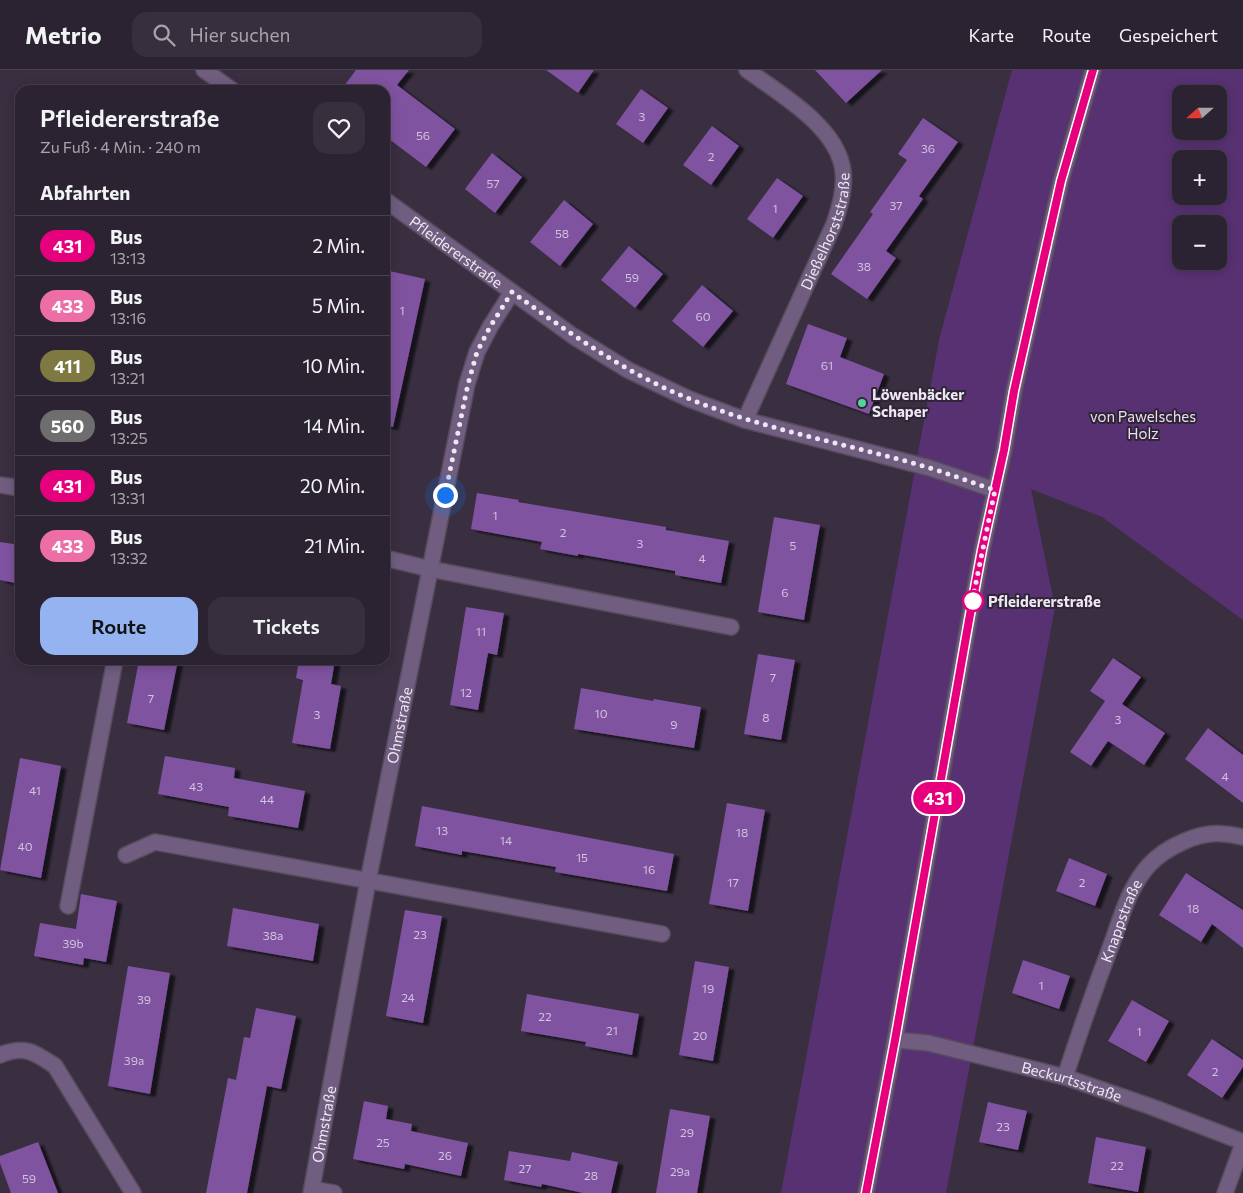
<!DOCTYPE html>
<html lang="de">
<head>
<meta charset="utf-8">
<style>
  :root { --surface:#2b2331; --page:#372f3d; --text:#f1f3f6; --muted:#a6a4ab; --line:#47404d; --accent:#95b2f1 }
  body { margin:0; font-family:Commissioner,sans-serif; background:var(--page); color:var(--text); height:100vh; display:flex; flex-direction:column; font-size:19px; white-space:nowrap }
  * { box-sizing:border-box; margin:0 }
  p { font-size:16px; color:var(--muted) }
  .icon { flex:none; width:28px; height:28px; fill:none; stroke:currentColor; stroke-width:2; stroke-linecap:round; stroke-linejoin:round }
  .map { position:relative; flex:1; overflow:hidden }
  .panel { position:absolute; left:15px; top:15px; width:375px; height:580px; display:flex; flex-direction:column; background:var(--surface); border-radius:15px; box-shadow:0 2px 12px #0003,0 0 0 1px var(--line) }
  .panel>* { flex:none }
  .badge { padding:0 10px; border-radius:16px; font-size:18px; line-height:32px }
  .needle { width:32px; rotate:249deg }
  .tools { position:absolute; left:1172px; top:15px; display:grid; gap:10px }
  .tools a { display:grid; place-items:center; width:55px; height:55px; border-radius:10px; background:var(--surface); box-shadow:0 2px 12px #0003,0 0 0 1px var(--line); font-size:25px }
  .you { position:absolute; width:25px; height:25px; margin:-12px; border:4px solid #fff; border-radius:50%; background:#1a73e8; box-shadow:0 0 0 8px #1a73e833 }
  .map>.badge { position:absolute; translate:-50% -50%; box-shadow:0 0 0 2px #fff }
  h2 { padding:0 25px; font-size:19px; line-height:45px }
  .round { display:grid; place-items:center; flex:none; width:52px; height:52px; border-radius:15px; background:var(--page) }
  .overview { display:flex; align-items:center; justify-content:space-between; height:85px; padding:0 25px }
  h1 { font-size:24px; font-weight:600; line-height:38px }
  .cta { display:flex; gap:10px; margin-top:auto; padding:10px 25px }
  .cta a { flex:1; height:58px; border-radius:15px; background:var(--accent); color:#111; font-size:20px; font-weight:600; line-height:58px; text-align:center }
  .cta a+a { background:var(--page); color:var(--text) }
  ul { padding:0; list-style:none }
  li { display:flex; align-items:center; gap:15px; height:60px; padding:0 25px; border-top:1px solid var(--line) }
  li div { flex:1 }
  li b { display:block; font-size:19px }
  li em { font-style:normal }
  li .badge { min-width:55px; font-weight:700; text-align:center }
  header { display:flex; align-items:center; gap:30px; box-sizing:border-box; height:70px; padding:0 25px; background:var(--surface); border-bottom:1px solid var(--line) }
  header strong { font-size:24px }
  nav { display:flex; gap:28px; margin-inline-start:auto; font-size:18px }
  .search { width:350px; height:45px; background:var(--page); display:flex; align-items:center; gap:12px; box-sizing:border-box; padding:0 18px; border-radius:15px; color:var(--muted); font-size:19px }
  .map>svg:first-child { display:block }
</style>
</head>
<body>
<header>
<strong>Metrio</strong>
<div class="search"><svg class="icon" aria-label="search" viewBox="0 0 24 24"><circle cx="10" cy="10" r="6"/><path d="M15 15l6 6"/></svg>Hier suchen</div>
<nav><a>Karte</a><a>Route</a><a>Gespeichert</a></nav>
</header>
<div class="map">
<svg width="1243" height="1123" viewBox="0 0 1243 1123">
  <defs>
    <filter id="shadow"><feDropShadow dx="5.5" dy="3" stdDeviation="1" flood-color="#0009"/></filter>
  </defs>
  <rect width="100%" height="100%" fill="#392f41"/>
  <!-- green -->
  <path fill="#583173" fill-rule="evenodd" d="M1012 0H1243V550L1102 447 1031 419 1055 537 946 1123H781L939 270ZM1181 24H1219V61H1181ZM1181 89H1219V126H1181ZM1181 154H1219V191H1181Z"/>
  <!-- building -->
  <g fill="#7f529f" filter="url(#shadow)">
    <polygon points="356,0 409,0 397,15 455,59 426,97 385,66 385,20 341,20"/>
    <polygon points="546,0 594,0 578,23"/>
    <polygon points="815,0 882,0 846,33"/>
    <polygon points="641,19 668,38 643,73 616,54"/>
    <polygon points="923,48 958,72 919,126 923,129 886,181 896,188 867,229 831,204 873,144 870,142 907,90 898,84"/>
    <polygon points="712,56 739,76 711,115 683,95"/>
    <polygon points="492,83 522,107 495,143 465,119"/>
    <polygon points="777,108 803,126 773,168 747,149"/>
    <polygon points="564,130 593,154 560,196 530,172"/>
    <polygon points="629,176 663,204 635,238 601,210"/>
    <polygon points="385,200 425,209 393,357 385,356"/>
    <polygon points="702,215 733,241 703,277 672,251"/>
    <polygon points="808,254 847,268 840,287 884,304 869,344 786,314"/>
    <polygon points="477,423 519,430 518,432 666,457 666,460 729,471 721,513 675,505 675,501 578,484 578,486 540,479 542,472 471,459"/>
    <polygon points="774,447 820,455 804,550 758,542"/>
    <polygon points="0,472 20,475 20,514 0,510"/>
    <polygon points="466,537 504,543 497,585 488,583 478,640 450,635"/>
    <polygon points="758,584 795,590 781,670 744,664"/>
    <polygon points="1113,588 1141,607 1122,634 1165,663 1144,695 1108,671 1091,696 1070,682 1105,631 1090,621"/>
    <polygon points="139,590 178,590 164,660 127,653"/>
    <polygon points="299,590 335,590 331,614 341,616 330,679 292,673 303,610 296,608"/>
    <polygon points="581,618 653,631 654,629 701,637 694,678 574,659"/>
    <polygon points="1208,658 1243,685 1243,733 1185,689"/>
    <polygon points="165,686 235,698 234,708 305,721 298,758 228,746 229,737 158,724"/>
    <polygon points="20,688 61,696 41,808 0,800"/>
    <polygon points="727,733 765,740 748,841 709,834"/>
    <polygon points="422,736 674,784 667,821 555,802 556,797 462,781 462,785 415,776"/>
    <polygon points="1069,788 1107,804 1095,836 1056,821"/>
    <polygon points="1186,803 1243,840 1243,878 1212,854 1201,872 1159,845"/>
    <polygon points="81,824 117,831 106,892 84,888 83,895 34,886 40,853 76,859"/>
    <polygon points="233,838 319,854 313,891 227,876"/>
    <polygon points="405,840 442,846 423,953 386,946"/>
    <polygon points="1023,890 1070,906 1059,939 1012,923"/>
    <polygon points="695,891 729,897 713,991 679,985"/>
    <polygon points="128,896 170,903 150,1024 108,1016"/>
    <polygon points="527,924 639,944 632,985 585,976 586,972 521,961"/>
    <polygon points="1132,930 1169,951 1146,992 1108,971"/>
    <polygon points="256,938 296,946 281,1019 267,1016 247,1123 206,1123 228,1008 236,1010 244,967 250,968"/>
    <polygon points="1212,969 1243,990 1243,997 1222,1028 1187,1005"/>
    <polygon points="364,1031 388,1036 386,1049 412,1054 411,1061 468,1073 461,1106 405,1094 404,1099 353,1089"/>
    <polygon points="988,1032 1027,1041 1018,1080 979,1072"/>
    <polygon points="670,1039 710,1046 697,1123 656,1123"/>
    <polygon points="1096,1067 1146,1077 1138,1122 1088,1113"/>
    <polygon points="38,1072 58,1123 11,1123 0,1093 0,1086"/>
    <polygon points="509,1081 570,1091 572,1082 618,1092 611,1123 583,1123 542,1114 541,1117 504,1110"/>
  </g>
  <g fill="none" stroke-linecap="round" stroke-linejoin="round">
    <defs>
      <g id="minor">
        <polyline points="204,0 232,20"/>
        <path id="s1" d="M385 130 573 266 628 300 689 329 745 350 930 398 995 420"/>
        <path id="s2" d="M745 350 834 154C840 136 845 119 843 101 838 57 780 24 747 0"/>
        <polyline points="0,415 20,418"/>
        <polyline points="385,488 430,499 731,557"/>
        <polyline points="126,785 155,772 662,864"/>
        <polyline points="68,836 115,590"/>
        <path id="s3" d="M895 970 928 973 1065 1007 1152 1037 1243 1072"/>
        <path d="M0 985C25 975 34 982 55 996L133 1123"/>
        <path id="s4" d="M1065 1007C1080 961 1096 915 1113 870 1122 844 1130 816 1149 795 1166 777 1199 761 1224 764 1230 764 1237 766 1243 767"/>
        <polyline points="312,1119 334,1123"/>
        <path id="s5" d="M311 1123 368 811 467 314 477 282 490 257 512 222"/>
        <polyline points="866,1123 895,970 969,550 982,480 1004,380 1014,321 1061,111 1093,0"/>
        <polyline points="1225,1123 1243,1074"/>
      </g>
    </defs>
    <!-- minor casing -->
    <use href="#minor" stroke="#564c5d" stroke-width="18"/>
    <!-- minor -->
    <use href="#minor" stroke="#705d7f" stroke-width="15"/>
  </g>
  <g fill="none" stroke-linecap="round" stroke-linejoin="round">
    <defs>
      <polyline id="line" points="866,1123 895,970 969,550 982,480 1004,380 1014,321 1061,111 1093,0"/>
    </defs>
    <!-- line casing -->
    <use href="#line" stroke="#fff" stroke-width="11"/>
    <!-- line -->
    <use href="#line" stroke="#e6007e" stroke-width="8"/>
    <!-- walk -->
    <path stroke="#ede7f3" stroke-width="5" stroke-dasharray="0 9" d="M445 425 468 314 477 282 490 257 512 222C568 262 625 303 690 329 767 361 850 374 930 398 952 405 973 413 995 420L972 532 973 531"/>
  </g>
  <!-- markers -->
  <circle fill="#52d397" stroke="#2f2536" stroke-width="2" cx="862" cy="333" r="5"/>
  <circle fill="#fff" stroke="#e6007e" stroke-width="2.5" cx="973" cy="531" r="10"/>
  <g text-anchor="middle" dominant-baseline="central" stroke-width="4" stroke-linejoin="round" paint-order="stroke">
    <!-- number labels -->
    <g font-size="12" fill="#d2c2de">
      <text x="642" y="46">3</text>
      <text x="423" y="65">56</text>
      <text x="928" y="78">36</text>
      <text x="711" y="86">2</text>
      <text x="493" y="113">57</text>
      <text x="896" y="135">37</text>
      <text x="775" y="138">1</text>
      <text x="562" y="163">58</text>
      <text x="864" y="196">38</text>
      <text x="632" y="207">59</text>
      <text x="402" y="240">1</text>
      <text x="703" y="246">60</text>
      <text x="827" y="295">61</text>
      <text x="495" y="445">1</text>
      <text x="563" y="462">2</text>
      <text x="640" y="473">3</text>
      <text x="793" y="475">5</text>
      <text x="702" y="488">4</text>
      <text x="785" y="522">6</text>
      <text x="481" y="561">11</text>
      <text x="773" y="607">7</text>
      <text x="466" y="622">12</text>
      <text x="151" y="628">7</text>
      <text x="601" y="643">10</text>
      <text x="317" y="644">3</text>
      <text x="766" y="647">8</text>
      <text x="1118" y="649">3</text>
      <text x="674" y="654">9</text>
      <text x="1225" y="706">4</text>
      <text x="196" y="716">43</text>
      <text x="35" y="720">41</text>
      <text x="267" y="729">44</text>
      <text x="442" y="760">13</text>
      <text x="742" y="762">18</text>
      <text x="506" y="770">14</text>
      <text x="25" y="776">40</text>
      <text x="582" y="787">15</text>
      <text x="649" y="799">16</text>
      <text x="733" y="812">17</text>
      <text x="1082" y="812">2</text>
      <text x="1193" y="838">18</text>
      <text x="420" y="864">23</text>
      <text x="273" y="865">38a</text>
      <text x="73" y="873">39b</text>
      <text x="1041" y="915">1</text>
      <text x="708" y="918">19</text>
      <text x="408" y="927">24</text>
      <text x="144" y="929">39</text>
      <text x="545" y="946">22</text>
      <text x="612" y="960">21</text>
      <text x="1139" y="961">1</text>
      <text x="700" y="965">20</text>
      <text x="134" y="990">39a</text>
      <text x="1215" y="1001">2</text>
      <text x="1003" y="1056">23</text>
      <text x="687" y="1062">29</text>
      <text x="383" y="1072">25</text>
      <text x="445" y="1085">26</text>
      <text x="1117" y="1095">22</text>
      <text x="525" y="1098">27</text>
      <text x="680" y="1101">29a</text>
      <text x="591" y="1105">28</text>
      <text x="29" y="1108">59</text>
    </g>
    <!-- street labels -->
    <g font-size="15" fill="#ede7f3" stroke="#2f2536">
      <text stroke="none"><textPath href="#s2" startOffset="206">Dießelhorststraße</textPath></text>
      <text stroke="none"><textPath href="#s1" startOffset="88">Pfleidererstraße</textPath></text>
      <text stroke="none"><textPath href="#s5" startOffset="476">Ohmstraße</textPath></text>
      <text stroke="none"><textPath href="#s4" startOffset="166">Knappstraße</textPath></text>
      <text stroke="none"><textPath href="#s3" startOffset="182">Beckurtsstraße</textPath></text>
      <text stroke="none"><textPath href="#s5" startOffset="70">Ohmstraße</textPath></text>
    </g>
    <!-- poi labels -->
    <g font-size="15" font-weight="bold" fill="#ede7f3" stroke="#2f2536" text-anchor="start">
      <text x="872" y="324">Löwenbäcker<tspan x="872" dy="17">Schaper</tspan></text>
    </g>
    <!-- park labels -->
    <g font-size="15" fill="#e9ddf3" stroke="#2f2536">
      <text x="1143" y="346">von Pawelsches<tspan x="1143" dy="17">Holz</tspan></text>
    </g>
    <!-- stop labels -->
    <g font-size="15" font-weight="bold" fill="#ede7f3" stroke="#2f2536" text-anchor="start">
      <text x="988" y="531">Pfleidererstraße</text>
    </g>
  </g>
</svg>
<div class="tools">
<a><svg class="needle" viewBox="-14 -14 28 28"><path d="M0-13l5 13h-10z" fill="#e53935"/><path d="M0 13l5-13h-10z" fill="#a6a4ab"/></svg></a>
<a>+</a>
<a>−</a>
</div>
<div class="you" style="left:445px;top:425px"></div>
<b class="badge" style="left:938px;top:728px;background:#e6007e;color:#fff">431</b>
<section class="panel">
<div class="overview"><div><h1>Pfleidererstraße</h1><p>Zu Fuß · 4 Min. · 240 m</p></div><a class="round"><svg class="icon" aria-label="heart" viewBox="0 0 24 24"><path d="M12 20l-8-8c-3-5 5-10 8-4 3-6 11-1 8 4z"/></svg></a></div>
<h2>Abfahrten</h2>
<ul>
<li><span class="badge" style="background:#e6007e;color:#fff">431</span><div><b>Bus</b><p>13:13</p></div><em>2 Min.</em></li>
<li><span class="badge" style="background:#ed6ea7;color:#fff">433</span><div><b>Bus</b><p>13:16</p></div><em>5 Min.</em></li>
<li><span class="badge" style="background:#7e7940;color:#fff">411</span><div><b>Bus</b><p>13:21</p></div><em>10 Min.</em></li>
<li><span class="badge" style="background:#6e6e6e;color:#fff">560</span><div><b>Bus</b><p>13:25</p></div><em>14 Min.</em></li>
<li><span class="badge" style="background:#e6007e;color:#fff">431</span><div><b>Bus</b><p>13:31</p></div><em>20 Min.</em></li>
<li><span class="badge" style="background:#ed6ea7;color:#fff">433</span><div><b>Bus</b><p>13:32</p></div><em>21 Min.</em></li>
</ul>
<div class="cta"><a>Route</a><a>Tickets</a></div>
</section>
</div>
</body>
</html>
